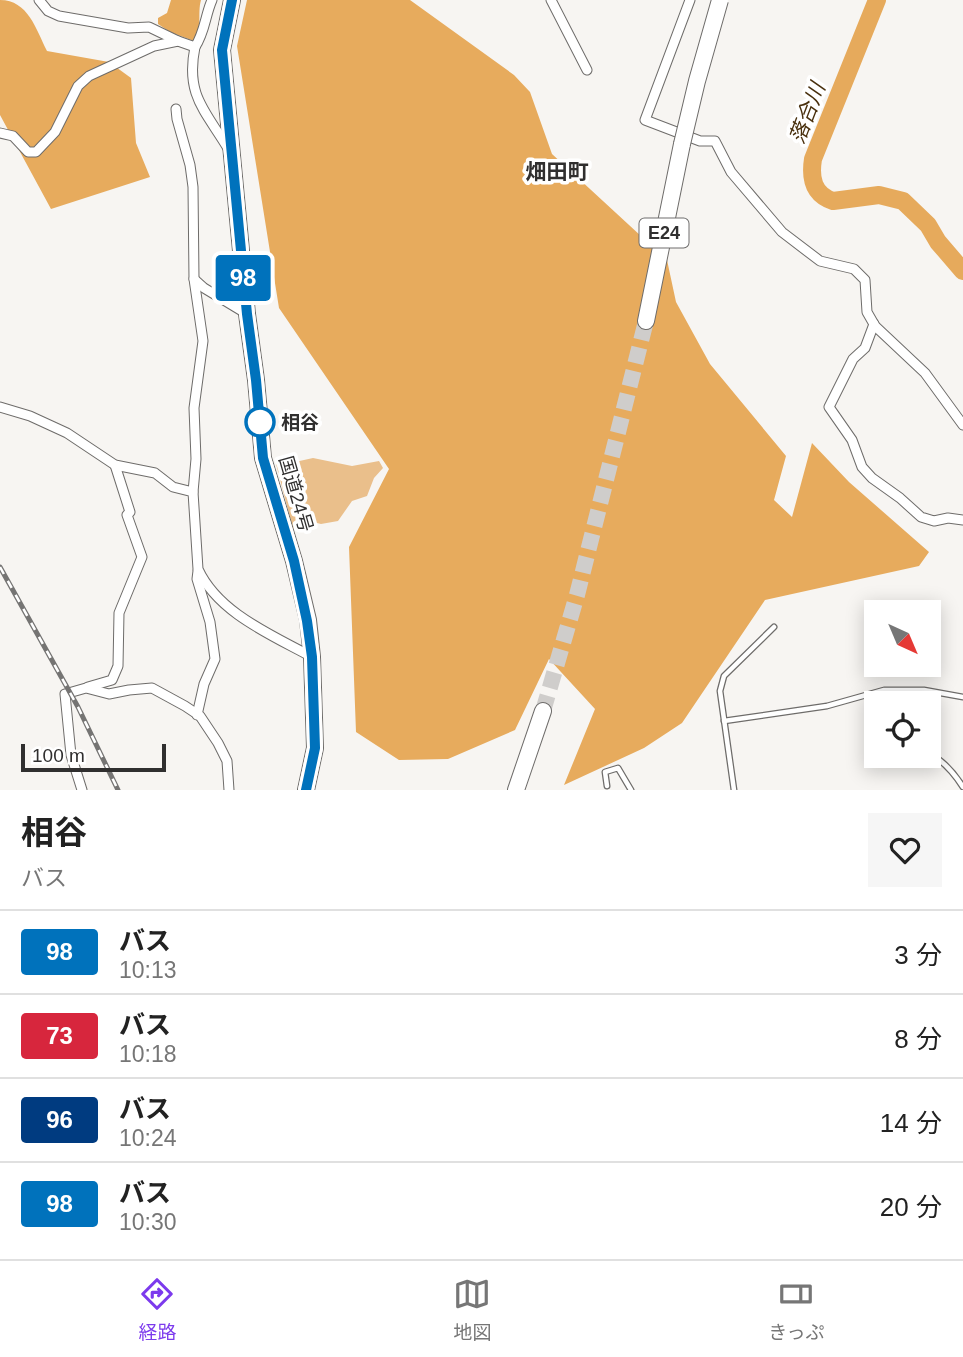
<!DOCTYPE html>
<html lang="ja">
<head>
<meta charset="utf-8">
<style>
  :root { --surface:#fff; --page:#f6f6f6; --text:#222; --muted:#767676; --line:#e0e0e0; --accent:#7c3aed }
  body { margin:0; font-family:Helvetica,"Noto Sans JP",sans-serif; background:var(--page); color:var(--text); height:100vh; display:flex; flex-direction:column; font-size:26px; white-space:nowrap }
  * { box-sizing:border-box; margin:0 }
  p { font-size:23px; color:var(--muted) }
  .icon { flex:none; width:38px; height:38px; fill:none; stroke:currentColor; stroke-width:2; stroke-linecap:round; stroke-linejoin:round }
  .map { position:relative; height:790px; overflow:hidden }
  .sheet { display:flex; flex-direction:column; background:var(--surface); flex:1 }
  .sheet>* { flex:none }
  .badge { padding:0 14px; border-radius:5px; font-size:24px; line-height:46px }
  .needle { width:46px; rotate:136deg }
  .controls { position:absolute; left:864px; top:600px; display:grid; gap:14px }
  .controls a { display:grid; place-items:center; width:77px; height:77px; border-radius:0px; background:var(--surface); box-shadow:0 4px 18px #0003; font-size:35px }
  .scale { position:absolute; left:21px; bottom:18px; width:145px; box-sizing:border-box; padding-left:7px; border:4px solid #302f2f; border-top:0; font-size:19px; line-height:24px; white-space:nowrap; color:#302f2f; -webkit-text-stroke:5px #fff; paint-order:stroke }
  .map>.badge { position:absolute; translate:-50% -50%; box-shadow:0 0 0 4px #fff }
  .round { display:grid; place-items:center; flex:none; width:74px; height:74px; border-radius:0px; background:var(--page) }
  .overview { display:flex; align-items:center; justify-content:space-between; height:119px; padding:0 21px }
  h1 { font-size:33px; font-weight:700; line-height:52px }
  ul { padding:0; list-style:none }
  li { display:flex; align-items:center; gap:21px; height:84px; padding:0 21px; border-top:2px solid var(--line) }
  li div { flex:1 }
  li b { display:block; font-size:26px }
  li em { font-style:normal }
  li .badge { min-width:77px; font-weight:700; text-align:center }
  .dock { display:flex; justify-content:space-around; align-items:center; height:98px; border-top:2px solid var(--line); background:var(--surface); font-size:19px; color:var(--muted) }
  .dock a { display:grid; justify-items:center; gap:4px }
  .dock .current { color:var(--accent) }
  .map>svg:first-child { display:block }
</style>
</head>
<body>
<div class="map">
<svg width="963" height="790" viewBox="0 0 963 790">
  <rect width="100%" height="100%" fill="#f7f5f2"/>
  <!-- green -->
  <polygon fill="#eabf8b" points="313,458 352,466 379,461 383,468 374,478 367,496 352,501 338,521 321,524 309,521 293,529 275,460 286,464"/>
  <!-- forest -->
  <g fill="#e7ab5d">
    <path d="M0 0C28 0 36 29 47 51L109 62 131 78 136 143 150 177 51 209 0 115Z"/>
    <polygon points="247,0 410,0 514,75 530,92 552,154 667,260 676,302 710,364 786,456 774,500 792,517 812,443 849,482 929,552 919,566 765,600 682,723 644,748 564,785 595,709 549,659 515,730 448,759 399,760 356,732 349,547 389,469 279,308 237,46"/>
  </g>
  <!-- water -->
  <path fill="#e6aa5c" d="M171 0H201C197 14 203 29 194 41L170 32 158 24V18L167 13Z"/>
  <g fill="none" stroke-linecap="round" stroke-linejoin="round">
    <!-- river -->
    <path stroke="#e6aa5c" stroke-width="18" d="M877 0 813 159C810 178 813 194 833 201L879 195 903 201 928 225 938 242 963 271"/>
    <!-- highway-tunnel -->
    <polyline stroke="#cfcdcb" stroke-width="16" stroke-dasharray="16 8" stroke-linecap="butt" points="543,711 577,595 646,321"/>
    <defs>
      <g id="lane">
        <polyline points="724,721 827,706 884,690 924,690 963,697"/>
        <path d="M929 753C944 761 954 773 963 787"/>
        <polyline points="607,786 605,772 618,768 631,790"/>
        <polyline points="734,790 720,691 724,676 774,627"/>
      </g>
      <g id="street">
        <polyline points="39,0 48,11 59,16 128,28 149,27 178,41"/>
        <polyline points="551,0 587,70"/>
        <polyline points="690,0 645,120 700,141 715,141 731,172 782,232 820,261 854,269 865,280 867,312 875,326 925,373 963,425"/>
        <path d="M195 47C205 32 205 16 212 0"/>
        <polyline points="176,109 177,119 190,165 193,187 194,279 203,341 194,408 196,459 193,492"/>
        <path d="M0 133 13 136 28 152H36L55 132 78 86 89 76 154 46 178 41 195 47C185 96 206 111 229 150"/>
        <polyline points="194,279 204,288 247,314"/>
        <polyline points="874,324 865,348 853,359 829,407 852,440 862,467 872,478 900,498 921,517 934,521 948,518 963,520"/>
        <path d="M0 407 30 416 67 433 115 465 155 473 173 487 193 492 198 569C218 613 272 635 312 657"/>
        <polyline points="88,687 112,680 118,666 119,613 142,557 127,515 130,512 115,465"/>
        <polyline points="197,715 204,684 215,659 210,622 197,579 198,571"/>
        <polyline points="82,790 71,755 65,694 86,688 109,694 129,690 152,688 185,706 200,716 218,743 227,761 229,790"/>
      </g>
      <g id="highway">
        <polyline points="232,0 222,50 247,314 256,380 263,458 294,561 308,620 312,657 315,748 306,790"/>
        <polyline points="646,321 682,144"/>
        <polyline points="516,790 543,711"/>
      </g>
    </defs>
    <!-- lane casing -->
    <use href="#lane" stroke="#6e6c6a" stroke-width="7"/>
    <!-- street casing -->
    <use href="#street" stroke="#6e6c6a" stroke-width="11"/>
    <!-- highway casing -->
    <use href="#highway" stroke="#6e6c6a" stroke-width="18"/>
    <!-- lane -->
    <use href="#lane" stroke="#fff" stroke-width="4.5"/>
    <!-- street -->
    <use href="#street" stroke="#fff" stroke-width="9"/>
    <!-- highway -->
    <use href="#highway" stroke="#fff" stroke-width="16"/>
    <defs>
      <polyline id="rail" points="0,567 78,707 118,790"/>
    </defs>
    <!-- rail casing -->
    <use href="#rail" stroke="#757473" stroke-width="5"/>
    <!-- rail -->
    <use href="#rail" stroke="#fff" stroke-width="2.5" stroke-dasharray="8" stroke-linecap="butt"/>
    <defs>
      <polyline id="highway-bridge" points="682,144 697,81 720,0"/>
    </defs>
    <!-- highway-bridge casing -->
    <use href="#highway-bridge" stroke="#6e6c6a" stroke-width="18" stroke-linecap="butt"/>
    <!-- highway-bridge -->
    <use href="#highway-bridge" stroke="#fff" stroke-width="16"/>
  </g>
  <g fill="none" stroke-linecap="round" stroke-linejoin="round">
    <defs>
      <polyline id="line" points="232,0 222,50 247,314 256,380 263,458 294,561 307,621 312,657 315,748 306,790"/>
    </defs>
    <!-- line casing -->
    <use href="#line" stroke="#fff" stroke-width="16"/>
    <!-- line -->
    <use href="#line" stroke="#0072bc" stroke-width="10"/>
  </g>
  <!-- markers -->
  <circle fill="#fff" stroke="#0072bc" stroke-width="3.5" cx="260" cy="422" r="14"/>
  <g text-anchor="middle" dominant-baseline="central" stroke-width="7" stroke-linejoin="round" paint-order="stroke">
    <!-- shield labels -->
    <rect fill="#fff" stroke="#6e6d6d" stroke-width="2" x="639.5" y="218.5" width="49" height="29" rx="5"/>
    <g font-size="18" font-weight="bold" fill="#302f2f">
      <text x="664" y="233">E24</text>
    </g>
    <!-- stop labels -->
    <g font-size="19" font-weight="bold" fill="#302f2f" stroke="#fff" text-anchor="start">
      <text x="281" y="422">相谷</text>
    </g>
    <!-- street labels -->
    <g font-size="19" fill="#302f2f" stroke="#fff">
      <text transform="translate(296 494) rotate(74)">国道24号</text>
    </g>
    <!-- water labels -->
    <g font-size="21" font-style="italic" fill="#49300e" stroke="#fff">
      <text transform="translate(807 113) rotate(-69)">落合川</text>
    </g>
    <!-- neighbourhood labels -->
    <g font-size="21" font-weight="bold" fill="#302f2f" stroke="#fff">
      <text x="557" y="171">畑田町</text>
    </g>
  </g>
</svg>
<div class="controls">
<a><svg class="needle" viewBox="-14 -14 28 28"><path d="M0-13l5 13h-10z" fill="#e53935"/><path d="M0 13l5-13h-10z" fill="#767676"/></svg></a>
<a><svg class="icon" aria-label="locate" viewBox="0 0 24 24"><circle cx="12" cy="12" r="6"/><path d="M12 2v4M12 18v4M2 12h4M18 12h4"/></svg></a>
</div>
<div class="scale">100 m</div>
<b class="badge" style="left:243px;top:278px;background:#0072bc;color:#fff">98</b>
</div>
<section class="sheet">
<div class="overview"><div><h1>相谷</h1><p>バス</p></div><a class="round"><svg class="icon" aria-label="heart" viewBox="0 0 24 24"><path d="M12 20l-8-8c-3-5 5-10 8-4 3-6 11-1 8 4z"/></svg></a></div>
<ul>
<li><span class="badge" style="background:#0072bc;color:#fff">98</span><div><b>バス</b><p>10:13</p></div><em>3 分</em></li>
<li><span class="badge" style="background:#d7263d;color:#fff">73</span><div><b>バス</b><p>10:18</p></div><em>8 分</em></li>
<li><span class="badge" style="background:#003b80;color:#fff">96</span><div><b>バス</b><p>10:24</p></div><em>14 分</em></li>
<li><span class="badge" style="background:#0072bc;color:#fff">98</span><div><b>バス</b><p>10:30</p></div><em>20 分</em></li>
</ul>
</section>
<nav class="dock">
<a class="current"><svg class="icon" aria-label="directions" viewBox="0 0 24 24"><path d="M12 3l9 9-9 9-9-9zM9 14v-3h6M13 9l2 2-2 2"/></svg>経路</a>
<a><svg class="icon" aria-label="map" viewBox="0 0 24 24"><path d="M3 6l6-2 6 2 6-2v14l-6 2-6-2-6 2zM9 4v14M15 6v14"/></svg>地図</a>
<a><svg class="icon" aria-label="tickets" viewBox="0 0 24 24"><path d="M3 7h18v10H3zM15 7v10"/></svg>きっぷ</a>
</nav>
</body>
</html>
